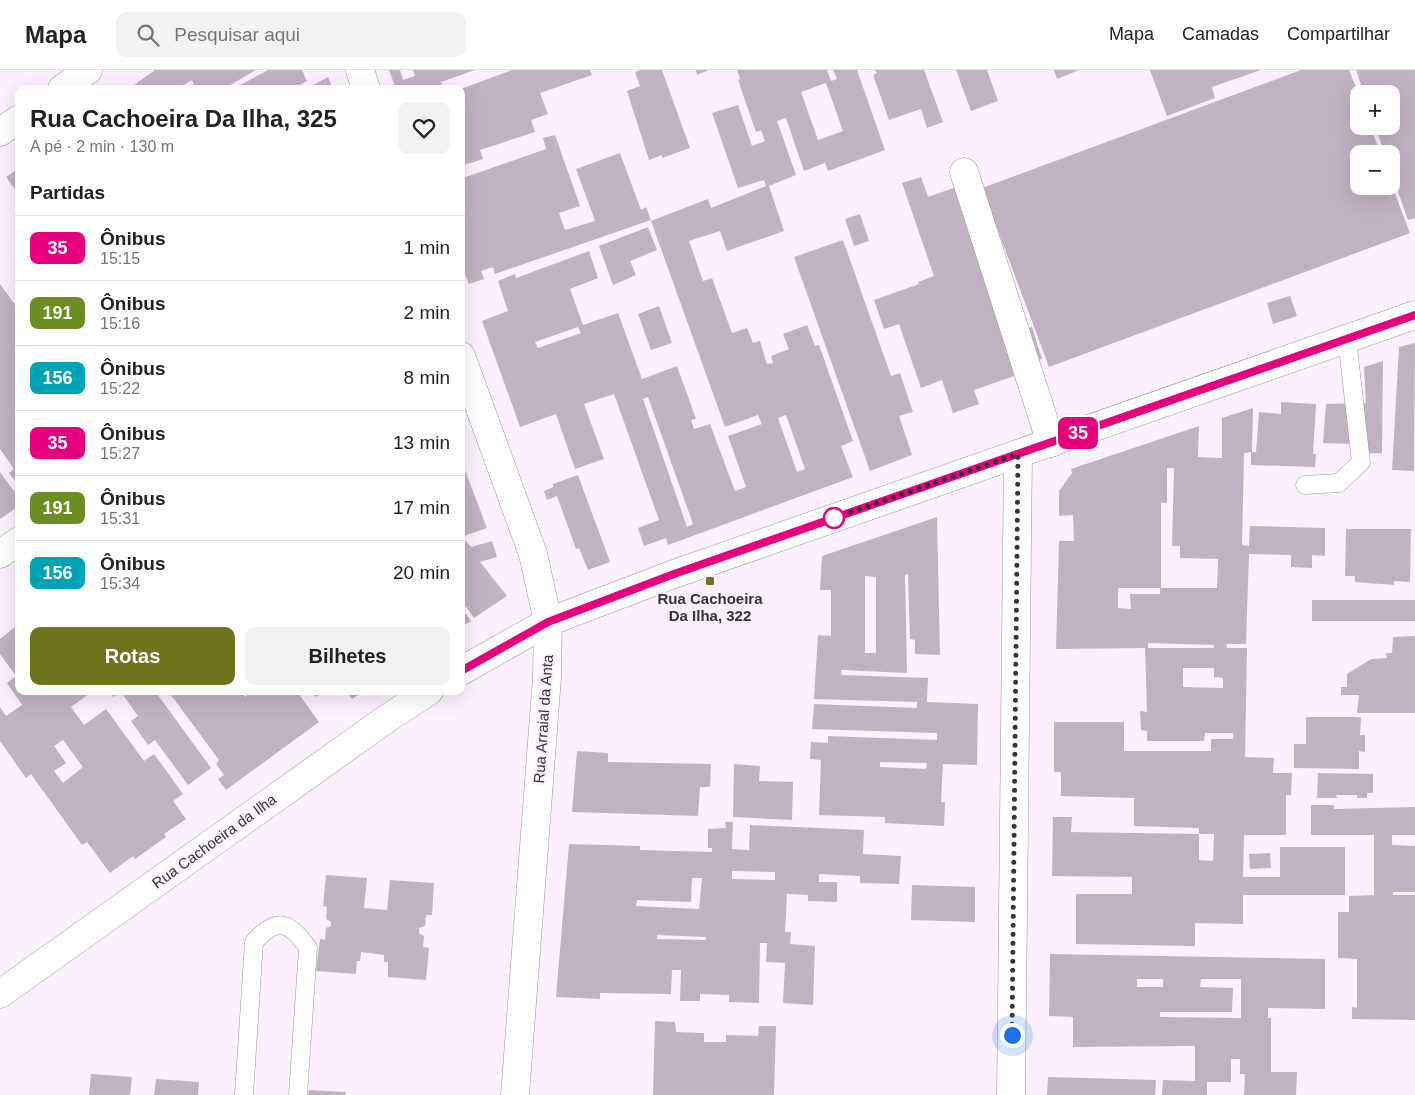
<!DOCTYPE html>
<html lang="pt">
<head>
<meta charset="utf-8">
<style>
  :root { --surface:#fff; --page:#f2f2f2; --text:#222; --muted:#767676; --line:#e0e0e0; --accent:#6c741e }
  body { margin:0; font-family:Arial,sans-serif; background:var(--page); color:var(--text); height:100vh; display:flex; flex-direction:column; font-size:19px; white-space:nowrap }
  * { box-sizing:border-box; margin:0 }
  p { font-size:16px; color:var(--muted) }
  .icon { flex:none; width:28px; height:28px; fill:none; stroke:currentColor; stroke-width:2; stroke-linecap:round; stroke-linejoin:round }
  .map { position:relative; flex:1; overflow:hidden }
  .sheet { position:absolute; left:15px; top:15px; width:450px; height:610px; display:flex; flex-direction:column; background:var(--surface); border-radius:10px; box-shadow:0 5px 20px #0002 }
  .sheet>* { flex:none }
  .badge { padding:0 10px; border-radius:8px; font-size:18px; line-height:32px }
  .buttons { position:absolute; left:1350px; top:15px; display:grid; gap:10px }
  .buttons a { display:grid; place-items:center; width:50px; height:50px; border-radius:10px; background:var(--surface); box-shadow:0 5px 20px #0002; font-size:25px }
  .you { position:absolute; width:25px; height:25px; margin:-12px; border:4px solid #fff; border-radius:50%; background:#1a73e8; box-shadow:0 0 0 8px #1a73e833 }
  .map>.badge { position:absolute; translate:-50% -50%; box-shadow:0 0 0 2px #fff }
  h2 { padding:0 15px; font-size:19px; line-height:45px }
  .round { display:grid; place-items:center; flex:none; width:52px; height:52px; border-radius:10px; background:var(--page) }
  .summary { display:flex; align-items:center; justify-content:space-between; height:85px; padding:0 15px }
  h1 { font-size:24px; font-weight:700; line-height:38px }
  .action { display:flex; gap:10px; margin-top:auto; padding:10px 15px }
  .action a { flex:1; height:58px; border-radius:10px; background:var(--accent); color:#fff; font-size:20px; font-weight:700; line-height:58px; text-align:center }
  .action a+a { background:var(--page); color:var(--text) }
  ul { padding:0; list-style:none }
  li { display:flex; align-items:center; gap:15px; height:65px; padding:0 15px; border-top:1px solid var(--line) }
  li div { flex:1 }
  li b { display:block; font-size:19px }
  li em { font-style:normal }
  li .badge { min-width:55px; font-weight:700; text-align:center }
  header { display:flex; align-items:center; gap:30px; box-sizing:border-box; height:70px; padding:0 25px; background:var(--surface); border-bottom:1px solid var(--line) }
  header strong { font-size:24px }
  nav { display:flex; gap:28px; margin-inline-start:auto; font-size:18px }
  .search { width:350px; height:45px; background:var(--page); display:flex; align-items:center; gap:12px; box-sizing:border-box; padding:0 18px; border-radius:10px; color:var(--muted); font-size:19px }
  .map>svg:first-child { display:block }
</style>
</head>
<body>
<header>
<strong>Mapa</strong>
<div class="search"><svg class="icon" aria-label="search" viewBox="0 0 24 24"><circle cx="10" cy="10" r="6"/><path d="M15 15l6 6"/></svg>Pesquisar aqui</div>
<nav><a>Mapa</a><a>Camadas</a><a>Compartilhar</a></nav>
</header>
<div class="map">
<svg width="1415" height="1025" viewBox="0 0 1415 1025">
  <rect width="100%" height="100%" fill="#faf1fd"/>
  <!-- building -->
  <g fill="#c0b3c0" fill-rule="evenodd">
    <polygon points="155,0 256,0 223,19 196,19 192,10 177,19 137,19 134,15"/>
    <polygon points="268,0 302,0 307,11 293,19 233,19"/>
    <polygon points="389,0 400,0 403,10 415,6 413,0 475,0 441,12 443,19 396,19"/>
    <polygon points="512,0 590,0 592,5 540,23 548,44 531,50 535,62 480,80 483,89 461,96 461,19"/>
    <polygon points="641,0 662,0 690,78 662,88 662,85 649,90 627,21 640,16 635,2"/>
    <polygon points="696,0 709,0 697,5"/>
    <path d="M737 0H827L831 11 837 9 833 0H857L885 80 828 101 825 93 804 101 786 48 777 51 796 105 769 116 784 161 727 181 720 161 689 171 703 211 712 208 732 263 747 258 753 273 760 271 767 294 773 293 771 286 789 279 783 264 807 255 815 276 819 275 853 371 841 376 853 407 668 475 666 468 644 476 638 458 659 450 614 324 584 334 604 389 575 399 556 344 520 357 482 251 508 241 498 211 515 204 516 208 589 181 598 208 570 219 583 255 618 243 642 309 677 296 696 349 691 350 694 359 710 354 735 421 746 417 728 366 762 354 758 345 725 357 651 151 708 129 711 138 766 116 764 110 738 118 712 43 738 35 752 76 765 71 761 60 756 62 738 10 740 9ZM826 13 843 61 818 70 801 22ZM578 257 581 263 538 278 535 272ZM648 327 693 454 687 457 643 329ZM786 345 805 399 797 402 778 348Z"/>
    <polygon points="875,0 924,0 943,52 927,58 921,39 889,50 873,5 877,3"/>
    <polygon points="956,0 987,0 998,31 971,41"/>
    <polygon points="1054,0 1079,0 1057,9"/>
    <polygon points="1150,0 1261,0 1212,17 1215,28 1167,46"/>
    <polygon points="1301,0 1349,0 1359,25 1359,56 1370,56 1381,84 1359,84 1359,116 1391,116 1391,113 1410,163 1049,297 982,118"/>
    <polygon points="1356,0 1415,0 1415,148 1408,150 1391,102 1391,84 1385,84 1375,56 1391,56 1391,24 1364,24"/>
    <polygon points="328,7 333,19 306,19"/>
    <polygon points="555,65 580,136 559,143 565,160 595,151 576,99 620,83 641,140 646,137 651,150 495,204 493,197 481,201 484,209 469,214 461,195 461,102 463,108 546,79 543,68"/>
    <polygon points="19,98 19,125 6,107"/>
    <polygon points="921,107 928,127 959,116 1023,303 974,320 979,334 953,343 942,310 921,318 899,254 884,259 874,230 919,214 918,212 934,206 902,113"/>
    <polygon points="860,144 869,171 854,176 845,149"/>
    <polygon points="648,157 657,180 630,191 636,205 613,215 599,176"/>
    <polygon points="843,170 891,306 900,303 913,342 899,346 912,385 870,401 794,187"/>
    <polygon points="0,214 19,240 19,416 9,403 14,399 0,379"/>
    <polygon points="1290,226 1297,246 1273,254 1267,233"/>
    <polygon points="659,236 672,273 651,280 638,244"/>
    <polygon points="1032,257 1042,289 1029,293 1018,262"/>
    <polygon points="1415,273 1414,401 1392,400 1399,277"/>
    <polygon points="1383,291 1382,383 1352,384 1353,374 1323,373 1326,334 1366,333 1364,297"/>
    <path d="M1281 332 1316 334 1313 384H1316L1315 397 1251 395V382L1244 383 1242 475 1249 476 1250 456 1325 458V486L1312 485V498L1291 497V485L1249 484 1246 574H1226L1227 578H1247L1245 687 1274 688 1273 703H1292L1291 725H1286V765H1244L1243 807H1280V777H1345V825H1243V854L1195 853V876L1076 874V824H1132V807L1052 806 1053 747H1072L1071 762 1199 764V790L1213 791 1214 764H1199V758L1134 756V728L1061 726V702H1054V652H1124V681H1211V669H1233V663H1205L1204 671H1147V661L1141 660 1140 641 1147 642 1145 578 1056 579 1059 471H1074L1073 445 1059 446V421L1072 403 1071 399 1199 356 1198 387 1222 388V348L1253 338 1252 382H1256L1259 342 1281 344ZM1167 398H1174L1172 476H1180V488L1218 489 1217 518H1161V433H1167ZM1118 518H1160V524H1130L1131 539 1118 538ZM1148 573 1214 575V578H1148ZM1183 598H1214V607L1223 608V618L1183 617Z"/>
    <polygon points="461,390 487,458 461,467"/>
    <polygon points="0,402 16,424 19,421 19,436 0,449"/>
    <polygon points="578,405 610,492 588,500 579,478 576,479 557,426 547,430 544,421 553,417 553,414"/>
    <path d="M937 447 940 585 915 584V570L910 569 908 504 905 505 907 603 841 600 842 605 928 608 927 632 978 634 977 695 943 694 941 732H945L944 756 885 753V747L819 745 821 690 810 689 811 672 828 673V666L937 670V663L812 659 814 634 917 638V632L814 629 818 565 831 566V520H820L822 486ZM865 506 876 507V583H865ZM880 692 927 693 926 699 880 697Z"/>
    <polygon points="1346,459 1411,459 1410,512 1394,511 1394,515 1355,512 1355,506 1345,506"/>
    <polygon points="463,468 471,477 492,471 497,487 480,492 507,526 474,548 461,530"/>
    <rect x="1312" y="530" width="103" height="21"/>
    <polygon points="461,537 471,551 461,557"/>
    <path d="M15 557 19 562V621H93L71 637 84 655 106 639 144 691 154 684 183 724 173 731 186 749 164 764 166 767 135 789 133 786 110 803 87 772 82 775 31 704 26 708 0 671V637L6 646 22 635 7 613 16 606 0 584V569ZM63 670 83 697 63 713 54 701 66 693 54 676Z"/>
    <polygon points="1415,566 1415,643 1357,643 1359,625 1341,625 1341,617 1347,617 1347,604 1371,589 1387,588 1386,583 1392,583 1393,567"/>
    <polygon points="109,621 155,621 211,698 188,715 155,670 148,675 131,651 138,646 121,622 113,627"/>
    <polygon points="168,621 241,621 245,627 250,623 249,621 301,621 298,623 319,652 226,720 218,709 224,705 216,694 219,690"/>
    <polygon points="312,621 325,621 316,627"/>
    <polygon points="346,621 364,621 352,629"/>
    <polygon points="1306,647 1361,647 1360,665 1365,665 1365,682 1359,681 1359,699 1294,698 1294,674 1306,674"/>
    <polygon points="577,681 608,683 608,692 711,694 710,717 700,717 698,746 572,742"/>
    <polygon points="734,694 760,696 759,711 793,712 792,750 733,747"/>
    <polygon points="1318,703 1373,704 1373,723 1367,723 1367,728 1357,728 1357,725 1336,725 1337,728 1317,728"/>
    <polygon points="1311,735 1334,735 1334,739 1415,737 1415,765 1392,765 1392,775 1415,776 1415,822 1393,822 1393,825 1415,825 1415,950 1352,949 1352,937 1357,938 1357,889 1338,888 1338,842 1349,842 1349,826 1374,825 1374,765 1311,765"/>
    <path d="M725 752H733L732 779 749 780 750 755 864 760 863 784 901 786 899 814 860 813V806L819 804V812H837V832L808 831V825L787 824 785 862H791L790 874 815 876 813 935 783 933 785 893 766 892 767 873H760L759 933 729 932V925L700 924V931H680L681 900H672L671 924 600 923V929L556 927 569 774 640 776V780L712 782V778H708V759L726 758ZM732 801 775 802V810L732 809ZM692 808H702L699 839 636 836 637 830 691 832ZM657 865 706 867V870L657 869Z"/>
    <polygon points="1270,783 1271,798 1250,799 1249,784"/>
    <polygon points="326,805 367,808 364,838 387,840 390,810 434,813 432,845 426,845 425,856 419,858 419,863 424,866 423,877 429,878 426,910 388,907 388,892 384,892 384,885 361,882 360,891 357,891 356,904 316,901 320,869 325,870 326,858 331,856 331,852 326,849 327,837 323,836"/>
    <polygon points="912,815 975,817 975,852 911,850"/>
    <path d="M1050 884 1325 889V939L1268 938V948H1271V1002H1297L1296 1025H1244L1245 1004H1240V989H1231V1012H1207V1025H1162L1163 1010 1195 1011V976L1073 977V947L1049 946ZM1137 909H1163V917H1137ZM1201 909H1241V948L1160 947V942H1232L1233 918 1200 917Z"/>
    <polygon points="655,951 675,952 676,962 704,963 704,972 726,972 726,965 758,966 759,956 776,956 774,1025 653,1025"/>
    <polygon points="91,1004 132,1007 130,1025 89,1025"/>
    <polygon points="1048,1007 1156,1010 1155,1025 1047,1025"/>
    <polygon points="156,1009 199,1012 198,1025 154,1025"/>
    <polygon points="309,1020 346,1022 345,1025 308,1025"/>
  </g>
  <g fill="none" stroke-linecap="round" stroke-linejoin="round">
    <defs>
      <g id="service">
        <polyline points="1305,415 1339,413 1361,392 1347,269"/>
        <path d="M244 1025 254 872C277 846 290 852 308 878L298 1025"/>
      </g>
      <g id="minor">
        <polyline points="360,0 366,19"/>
        <polyline points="62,19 88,0"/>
        <polyline points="0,62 19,49"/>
        <polyline points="964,102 1051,373"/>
        <polyline points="461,286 533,484 548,552 547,607 515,1025"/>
        <polyline points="0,484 19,471"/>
        <polyline points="1011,1025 1018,384"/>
      </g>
      <g id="tertiary">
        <polyline points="461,601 548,552 674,504 1415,245"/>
        <polyline points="0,924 385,650 429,621"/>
      </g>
    </defs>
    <!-- service casing -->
    <use href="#service" stroke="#9e93a1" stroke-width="19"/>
    <!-- minor casing -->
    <use href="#minor" stroke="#9e93a1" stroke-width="29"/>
    <!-- tertiary casing -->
    <use href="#tertiary" stroke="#9e93a1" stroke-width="29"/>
    <!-- service -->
    <use href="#service" stroke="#fff" stroke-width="18"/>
    <!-- minor -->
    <use href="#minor" stroke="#fff" stroke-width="28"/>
    <!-- tertiary -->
    <use href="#tertiary" stroke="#fff" stroke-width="28"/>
  </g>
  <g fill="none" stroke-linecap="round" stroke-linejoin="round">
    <defs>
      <polyline id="line" points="461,601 548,552 674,504 1415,245"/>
    </defs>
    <!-- line casing -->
    <use href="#line" stroke="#fff" stroke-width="11"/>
    <!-- line -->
    <use href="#line" stroke="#e6007e" stroke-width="8"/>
    <!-- walk -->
    <polyline stroke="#383339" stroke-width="5" stroke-dasharray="0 9" points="834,448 1018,384 1012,965"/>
  </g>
  <!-- markers -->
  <circle fill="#fff" stroke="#e6007e" stroke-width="2.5" cx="834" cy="448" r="10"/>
  <rect fill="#6c741e" stroke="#faf1fd" stroke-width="2" x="705" y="506" width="10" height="10" rx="2.5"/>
  <g text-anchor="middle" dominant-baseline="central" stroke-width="5" stroke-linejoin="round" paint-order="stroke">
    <!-- poi labels -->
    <g font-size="15" font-weight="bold" fill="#383339" stroke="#faf1fd">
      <text x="710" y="528">Rua Cachoeira<tspan x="710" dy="17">Da Ilha, 322</tspan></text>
    </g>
    <!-- street labels -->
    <g font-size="15" fill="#383339" stroke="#faf1fd">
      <text transform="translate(543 649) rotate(-86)">Rua Arraial da Anta</text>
      <text transform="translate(214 771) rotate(-36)">Rua Cachoeira da Ilha</text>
    </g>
  </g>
</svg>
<div class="buttons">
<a>+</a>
<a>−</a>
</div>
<div class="you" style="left:1012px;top:965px"></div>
<b class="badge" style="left:1078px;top:363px;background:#e6007e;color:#fff">35</b>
<section class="sheet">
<div class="summary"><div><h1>Rua Cachoeira Da Ilha, 325</h1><p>A pé · 2 min · 130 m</p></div><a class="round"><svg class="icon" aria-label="heart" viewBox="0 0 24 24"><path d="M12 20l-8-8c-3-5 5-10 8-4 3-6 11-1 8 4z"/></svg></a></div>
<h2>Partidas</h2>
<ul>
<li><span class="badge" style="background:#e6007e;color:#fff">35</span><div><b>Ônibus</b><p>15:15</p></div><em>1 min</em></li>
<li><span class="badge" style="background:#6b8e23;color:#fff">191</span><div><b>Ônibus</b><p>15:16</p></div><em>2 min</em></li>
<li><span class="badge" style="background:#00a3b4;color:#fff">156</span><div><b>Ônibus</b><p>15:22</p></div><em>8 min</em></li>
<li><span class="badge" style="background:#e6007e;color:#fff">35</span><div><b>Ônibus</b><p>15:27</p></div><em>13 min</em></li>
<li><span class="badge" style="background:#6b8e23;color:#fff">191</span><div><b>Ônibus</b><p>15:31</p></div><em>17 min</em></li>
<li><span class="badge" style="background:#00a3b4;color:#fff">156</span><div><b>Ônibus</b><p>15:34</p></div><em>20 min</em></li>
</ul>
<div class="action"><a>Rotas</a><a>Bilhetes</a></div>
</section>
</div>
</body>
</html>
